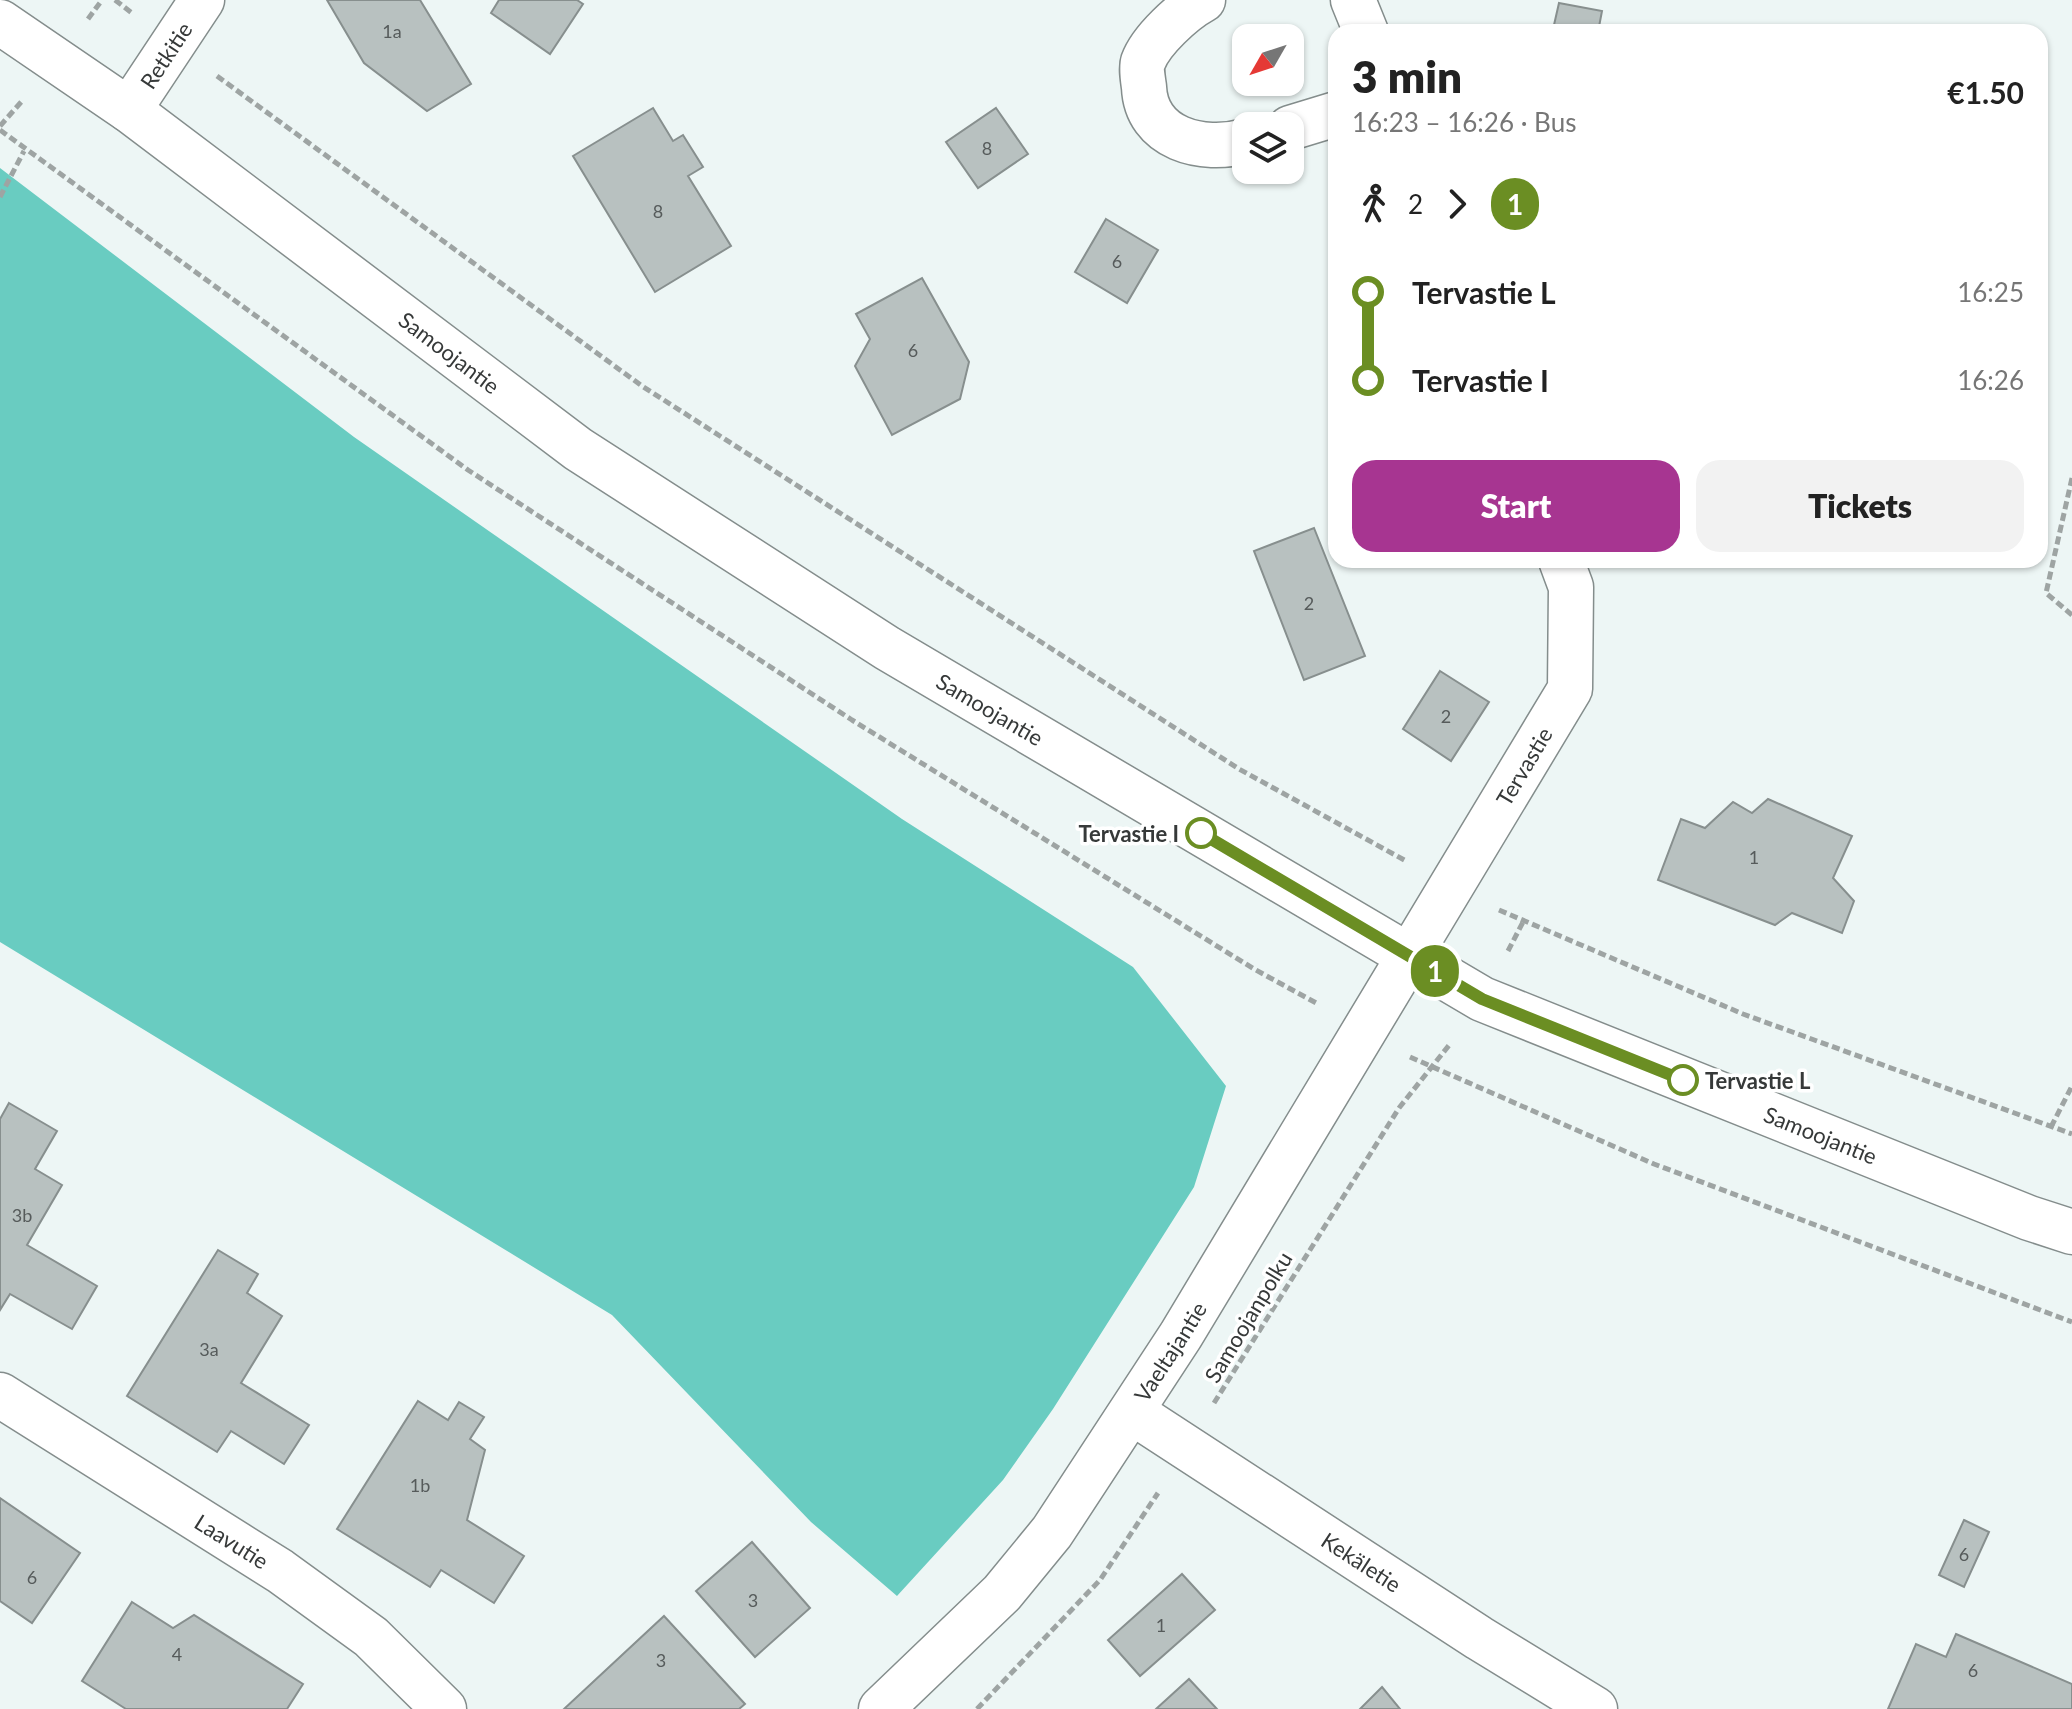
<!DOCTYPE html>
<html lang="en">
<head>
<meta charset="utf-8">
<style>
  :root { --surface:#fff; --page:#f2f2f2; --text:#222; --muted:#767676; --accent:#a73591 }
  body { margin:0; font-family:Lato,sans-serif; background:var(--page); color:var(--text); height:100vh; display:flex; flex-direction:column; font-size:30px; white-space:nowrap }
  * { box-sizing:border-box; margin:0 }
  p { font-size:26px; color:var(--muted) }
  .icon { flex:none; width:44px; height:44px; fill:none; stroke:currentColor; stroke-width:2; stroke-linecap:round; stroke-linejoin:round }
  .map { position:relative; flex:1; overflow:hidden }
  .sheet { position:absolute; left:1328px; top:24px; width:720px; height:544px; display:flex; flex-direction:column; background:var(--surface); border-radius:24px; box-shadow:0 2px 6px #0004 }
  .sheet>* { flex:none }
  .badge { padding:0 16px; border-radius:26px; font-size:28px; line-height:52px }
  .needle { width:52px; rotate:231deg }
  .controls { position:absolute; left:1232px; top:24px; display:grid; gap:16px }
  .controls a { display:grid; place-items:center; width:72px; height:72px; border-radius:16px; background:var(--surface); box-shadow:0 2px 6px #0004; font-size:40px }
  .map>.badge { position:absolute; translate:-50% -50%; box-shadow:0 0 0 4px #fff }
  .legs { display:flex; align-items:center; gap:12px; height:88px; padding:0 24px; font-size:26px }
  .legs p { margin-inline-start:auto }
  .summary { display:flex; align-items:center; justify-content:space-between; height:136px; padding:0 24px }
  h1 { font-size:44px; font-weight:800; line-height:60px }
  .primary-button { display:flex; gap:16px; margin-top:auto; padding:16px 24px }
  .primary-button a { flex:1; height:92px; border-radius:24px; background:var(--accent); color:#fff; font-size:32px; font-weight:800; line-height:92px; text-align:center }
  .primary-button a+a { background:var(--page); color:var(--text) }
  ul { padding:0 24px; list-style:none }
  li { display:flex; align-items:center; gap:28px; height:88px; font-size:30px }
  li i { display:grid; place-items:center; width:12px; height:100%; margin:0 10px; background:currentColor }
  li i::after { content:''; width:20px; height:20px; margin:-10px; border:6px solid; border-radius:50%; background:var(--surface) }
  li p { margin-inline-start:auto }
  li:first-child i { background:linear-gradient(#0000 50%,currentColor 0) }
  li:last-child i { background:linear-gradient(currentColor 50%,#0000 0) }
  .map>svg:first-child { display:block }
</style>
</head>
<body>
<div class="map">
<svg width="2072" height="1709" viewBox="0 0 2072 1709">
  <rect width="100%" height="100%" fill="#edf6f5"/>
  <!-- forest -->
  <polygon fill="#69ccc1" points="0,168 354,437 902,819 1133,967 1226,1086 1194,1187 1053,1409 1003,1480 897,1596 811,1522 612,1315 0,942"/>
  <!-- building -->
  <g fill="#b8c1c0" stroke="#878f8e" stroke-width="2">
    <polygon points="327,0 420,0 471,84 427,111 364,63"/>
    <polygon points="499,0 577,0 583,4 550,54 491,13"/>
    <polygon points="1559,3 1602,11 1598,32 1554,25"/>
    <polygon points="653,108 673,141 683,135 703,167 688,176 731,246 655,292 573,156"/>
    <polygon points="996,108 1028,154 978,188 946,142"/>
    <polygon points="1106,219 1158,250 1127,303 1075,272"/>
    <polygon points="922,278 969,362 960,399 892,435 855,366 870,339 856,314"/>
    <polygon points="1314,528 1365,656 1304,680 1254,551"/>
    <polygon points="1440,671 1489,702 1451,761 1403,729"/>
    <polygon points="1768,799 1852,836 1833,878 1854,901 1842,933 1792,913 1775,925 1658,880 1681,819 1705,828 1733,802 1752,813"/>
    <polygon points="9,1103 57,1131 35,1169 62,1185 27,1245 97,1286 72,1329 10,1294 0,1310 0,1119"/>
    <polygon points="218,1250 258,1274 247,1293 282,1316 241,1383 309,1425 284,1464 231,1431 217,1452 127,1396"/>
    <polygon points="418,1401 448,1420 459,1402 484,1417 470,1439 485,1450 467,1520 524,1556 494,1603 441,1570 430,1587 337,1529"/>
    <polygon points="0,1498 80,1553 32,1623 0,1601"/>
    <polygon points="1964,1520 1989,1532 1964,1587 1939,1575"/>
    <polygon points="752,1542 810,1608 755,1657 696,1591"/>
    <polygon points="1182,1574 1215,1610 1140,1676 1108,1640"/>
    <polygon points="132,1602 173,1628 194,1615 303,1684 287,1709 126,1709 82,1681"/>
    <polygon points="664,1616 745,1704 739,1709 564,1709"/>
    <polygon points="1956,1634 2072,1684 2072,1709 1888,1709 1916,1644 1946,1657"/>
    <polygon points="1189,1679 1217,1709 1156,1709"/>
    <polygon points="1382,1687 1400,1709 1360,1709"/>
  </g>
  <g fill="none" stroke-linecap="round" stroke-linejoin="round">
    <defs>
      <g id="street">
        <path d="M1203 0C1183 11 1151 40 1143 62 1141 68 1143 80 1144 87 1146 139 1202 153 1246 141"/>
        <polyline points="1353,0 1366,32"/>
        <path id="s1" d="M129 110 202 0"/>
        <polyline points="1290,128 1336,114"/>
        <path id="s2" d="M0 1395 280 1571 371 1637 444 1709"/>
        <path id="s3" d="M1132 1412 1479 1638 1595 1709"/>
        <path id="s4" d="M881 1709 1002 1593 1052 1532 1181 1335 1570 689 1571 587 1561 560"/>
      </g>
      <g id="secondary">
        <path id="s5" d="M0 22 129 110 578 449 887 648 1482 999 2029 1218 2072 1232"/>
      </g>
    </defs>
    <!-- street casing -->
    <use href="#street" stroke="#848d8c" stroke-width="47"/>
    <!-- secondary casing -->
    <use href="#secondary" stroke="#848d8c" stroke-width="47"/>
    <!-- path -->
    <g stroke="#9ea4a3" stroke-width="5" stroke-dasharray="8 4" stroke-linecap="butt">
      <polyline points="115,0 132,13"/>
      <polyline points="88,19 102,0"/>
      <polyline points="217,76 642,386 1239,769 1406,861"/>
      <polyline points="0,126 22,101"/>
      <polyline points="0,130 468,470 852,720 1254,969 1318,1004"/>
      <polyline points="0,197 24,151"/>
      <polyline points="2072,478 2046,593 2072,615"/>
      <polyline points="1499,910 1743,1014 2072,1134"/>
      <polyline points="1508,951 1523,922"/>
      <polyline points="1410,1057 1654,1164 2072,1322"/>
      <polyline points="2051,1127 2072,1086"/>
      <polyline points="1214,1403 1399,1108 1450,1044"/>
      <polyline points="977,1709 1100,1580 1158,1493"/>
    </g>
    <!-- street -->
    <use href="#street" stroke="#fff" stroke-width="44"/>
    <!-- secondary -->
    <use href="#secondary" stroke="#fff" stroke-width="44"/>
  </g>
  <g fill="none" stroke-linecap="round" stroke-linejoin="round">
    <defs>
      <polyline id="line-1" points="1201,833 1482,999 1683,1080"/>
    </defs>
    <!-- line-1 casing -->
    <use href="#line-1" stroke="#fff" stroke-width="18"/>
    <!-- line-1 -->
    <use href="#line-1" stroke="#6b8e23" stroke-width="12"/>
  </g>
  <!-- markers -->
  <g fill="#fff" stroke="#6b8e23" stroke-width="4">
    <circle cx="1201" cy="833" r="14"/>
    <circle cx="1683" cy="1080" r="14"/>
  </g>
  <g text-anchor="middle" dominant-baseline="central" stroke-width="7" stroke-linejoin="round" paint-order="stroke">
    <!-- number labels -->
    <g font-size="18" fill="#565b5b">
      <text x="392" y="31">1a</text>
      <text x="987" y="148">8</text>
      <text x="658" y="211">8</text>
      <text x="1117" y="261">6</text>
      <text x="913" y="350">6</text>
      <text x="1309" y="603">2</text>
      <text x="1446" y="716">2</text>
      <text x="1754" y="857">1</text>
      <text x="22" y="1215">3b</text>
      <text x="209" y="1349">3a</text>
      <text x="420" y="1485">1b</text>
      <text x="1964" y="1554">6</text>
      <text x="32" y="1577">6</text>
      <text x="753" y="1600">3</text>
      <text x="1161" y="1625">1</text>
      <text x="177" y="1654">4</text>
      <text x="661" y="1660">3</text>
      <text x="1973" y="1670">6</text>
    </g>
    <!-- street labels -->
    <g font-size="22" fill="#363939" stroke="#fff">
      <text stroke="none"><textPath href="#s1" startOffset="66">Retkitie</textPath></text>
      <text stroke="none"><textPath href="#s5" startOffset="558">Samoojantie</textPath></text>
      <text stroke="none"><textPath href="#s5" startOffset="1206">Samoojantie</textPath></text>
      <text stroke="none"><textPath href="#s4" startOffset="1146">Tervastie</textPath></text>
      <text stroke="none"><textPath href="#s5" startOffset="2142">Samoojantie</textPath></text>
      <text transform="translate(1248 1317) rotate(-59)">Samoojanpolku</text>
      <text stroke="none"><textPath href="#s4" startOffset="462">Vaeltajantie</textPath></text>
      <text stroke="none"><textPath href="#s2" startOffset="274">Laavutie</textPath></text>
      <text stroke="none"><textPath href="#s3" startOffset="274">Kekäletie</textPath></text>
    </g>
    <!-- stop labels -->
    <g font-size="22" font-weight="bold" fill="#363939" stroke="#fff" text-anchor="end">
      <text x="1179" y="833">Tervastie I</text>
      <text x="1705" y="1080" text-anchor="start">Tervastie L</text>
    </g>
  </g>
</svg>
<div class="controls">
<a><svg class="needle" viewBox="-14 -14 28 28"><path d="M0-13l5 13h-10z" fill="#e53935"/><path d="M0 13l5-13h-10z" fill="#767676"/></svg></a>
<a><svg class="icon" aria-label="layers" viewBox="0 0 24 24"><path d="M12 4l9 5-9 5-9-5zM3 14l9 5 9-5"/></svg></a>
</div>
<b class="badge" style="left:1435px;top:971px;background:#6b8e23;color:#fff">1</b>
<section class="sheet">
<div class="summary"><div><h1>3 min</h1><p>16:23 – 16:26 · Bus</p></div><b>€1.50</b></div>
<div class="legs"><svg class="icon" aria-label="walk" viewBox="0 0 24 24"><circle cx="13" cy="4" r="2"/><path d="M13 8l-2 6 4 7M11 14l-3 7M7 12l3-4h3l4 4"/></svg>2<svg class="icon" aria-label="forward" viewBox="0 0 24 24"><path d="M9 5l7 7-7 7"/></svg><b class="badge" style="background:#6b8e23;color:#fff">1</b></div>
<ul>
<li><i style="color:#6b8e23"></i><b>Tervastie L</b><p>16:25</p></li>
<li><i style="color:#6b8e23"></i><b>Tervastie I</b><p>16:26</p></li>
</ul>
<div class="primary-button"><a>Start</a><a>Tickets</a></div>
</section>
</div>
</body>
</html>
